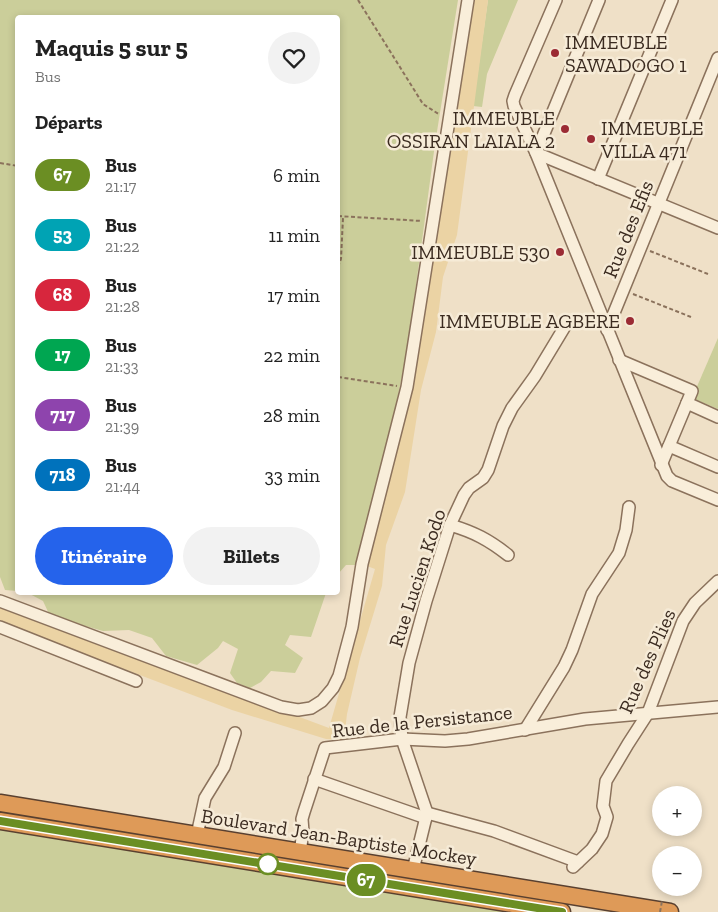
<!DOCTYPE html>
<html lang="fr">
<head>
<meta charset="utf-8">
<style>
  :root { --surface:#fff; --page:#f2f2f2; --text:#222; --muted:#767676; --accent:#2563eb }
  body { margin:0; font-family:"Zilla Slab",serif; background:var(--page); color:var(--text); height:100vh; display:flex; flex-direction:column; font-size:19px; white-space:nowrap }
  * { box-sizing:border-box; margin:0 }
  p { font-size:16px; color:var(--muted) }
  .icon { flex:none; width:28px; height:28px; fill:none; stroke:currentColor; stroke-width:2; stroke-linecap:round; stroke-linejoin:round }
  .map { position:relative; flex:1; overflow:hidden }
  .panel { position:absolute; left:15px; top:15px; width:325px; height:580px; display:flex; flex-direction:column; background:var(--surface); border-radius:5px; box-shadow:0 2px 8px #0003 }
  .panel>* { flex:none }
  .badge { padding:0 10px; border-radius:16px; font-size:18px; line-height:32px }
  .fabs { position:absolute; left:652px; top:786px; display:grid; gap:10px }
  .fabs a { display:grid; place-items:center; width:50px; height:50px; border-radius:50%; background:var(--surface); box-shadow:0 2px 8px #0003; font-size:25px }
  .map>.badge { position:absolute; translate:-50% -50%; box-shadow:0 0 0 2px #fff }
  h2 { padding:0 20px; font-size:19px; line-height:45px }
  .round { display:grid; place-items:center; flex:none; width:52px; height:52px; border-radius:26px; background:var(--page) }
  .headline { display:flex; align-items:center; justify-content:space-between; height:85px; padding:0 20px }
  h1 { font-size:24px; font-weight:700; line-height:38px }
  .action { display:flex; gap:10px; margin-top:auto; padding:10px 20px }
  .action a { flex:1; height:58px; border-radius:30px; background:var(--accent); color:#fff; font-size:20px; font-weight:700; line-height:58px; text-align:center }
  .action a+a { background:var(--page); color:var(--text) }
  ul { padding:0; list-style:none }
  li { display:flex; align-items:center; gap:15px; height:60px; padding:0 20px }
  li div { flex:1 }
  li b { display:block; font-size:19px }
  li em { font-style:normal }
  li .badge { min-width:55px; font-weight:700; text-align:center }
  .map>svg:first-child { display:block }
</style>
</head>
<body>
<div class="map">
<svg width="718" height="912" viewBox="0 0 718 912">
  <rect width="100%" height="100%" fill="#efe0c7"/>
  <!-- green -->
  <g fill="#cbce9a">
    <polygon points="0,0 458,0 435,144 407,352 393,419 356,565 346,565 338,574 338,18 18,18 17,591 5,590 0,577"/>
    <polygon points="488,0 518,0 487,74 482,107 473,106"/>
    <polygon points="718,338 718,409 692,398"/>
    <polygon points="28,593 326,593 311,637 290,635 285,645 303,658 295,673 271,671 261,682 250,688 237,683 230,673 238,649 223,641 218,648 197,665 166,656 152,638 129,630 103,631 50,616 43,601"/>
    <polygon points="0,830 512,912 0,912"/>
  </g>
  <!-- sand -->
  <polygon fill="#ebd3a4" points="473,0 488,0 457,235 443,277 436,332 421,390 405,492 386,545 382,586 360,658 347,714 344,740 326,739 232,710 0,622 0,605 329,728 375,569 367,566 412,391"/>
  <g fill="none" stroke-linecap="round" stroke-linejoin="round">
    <defs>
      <g id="minor">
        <polyline points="556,0 515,95 513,101 514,106 536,153 667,476 672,481 718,500"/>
        <polyline points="599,0 536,153 718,228"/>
        <polyline points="598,179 672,0"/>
        <polyline points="607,330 718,58"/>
        <polyline points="619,360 692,391 661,465"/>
        <polyline points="687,403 718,417"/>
        <polyline points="669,446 718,467"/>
        <path d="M450 525C474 532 489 540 508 555"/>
        <polyline points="0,601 281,707 298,710 311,708 322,701 333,688 339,676 352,627 362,564 407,387 468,0"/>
        <polyline points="0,627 136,681"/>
        <polyline points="525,730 564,667 572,650 592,594 619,553 626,530 629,507"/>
        <polyline points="314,779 426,818"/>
        <polyline points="427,813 494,831 578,862"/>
        <polyline points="197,835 205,798 224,767 235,733"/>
        <polyline points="300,852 303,832 302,819 304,812 325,748 402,739 445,741 468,739 585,719 718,707"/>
        <polyline points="573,867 592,849 602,834 607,817 603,806 606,781 628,744 648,713 683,621 695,603 718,581"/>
        <polyline points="413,870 427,813 402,739 400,717 409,663 426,601 450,525 464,495 469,488 483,478 488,470 503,426 512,408 535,376 567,323"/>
      </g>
      <g id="highway">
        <polyline points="0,803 670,912"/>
        <polyline points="0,821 562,912"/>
      </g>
    </defs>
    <!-- minor casing -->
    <use href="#minor" stroke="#8b725c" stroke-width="14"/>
    <!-- highway casing -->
    <use href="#highway" stroke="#594030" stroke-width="19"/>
    <!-- path -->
    <g stroke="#8b725c" stroke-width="2" stroke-dasharray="4 2.5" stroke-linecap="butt">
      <polyline points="358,0 423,104 440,115"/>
      <polyline points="0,163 18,166"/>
      <polyline points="338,216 422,221"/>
      <polyline points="650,251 708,274"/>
      <polyline points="338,267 341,259 343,218"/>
      <polyline points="633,294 691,317"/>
      <polyline points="338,377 397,386"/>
    </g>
    <!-- minor -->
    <use href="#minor" stroke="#f9eeda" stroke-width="11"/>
    <!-- highway -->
    <use href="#highway" stroke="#de9a58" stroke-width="16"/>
    <!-- path-bridge -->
    <polyline stroke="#8b725c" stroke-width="2" stroke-dasharray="4 2.5" stroke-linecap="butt" points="660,912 662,901"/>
  </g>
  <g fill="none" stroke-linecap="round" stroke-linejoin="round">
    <defs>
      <polyline id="line" points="0,821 562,912"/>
    </defs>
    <!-- line casing -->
    <use href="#line" stroke="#fff" stroke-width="11"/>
    <!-- line -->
    <use href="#line" stroke="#6b8e23" stroke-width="8"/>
  </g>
  <!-- markers -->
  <g fill="#9b2b34" stroke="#f6ebd7" stroke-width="2">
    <circle cx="555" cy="53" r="5"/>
    <circle cx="565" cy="129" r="5"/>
    <circle cx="591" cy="139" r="5"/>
    <circle cx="560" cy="252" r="5"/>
    <circle cx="630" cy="321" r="5"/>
  </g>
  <circle fill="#fff" stroke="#6b8e23" stroke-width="2.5" cx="268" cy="864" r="10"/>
  <g text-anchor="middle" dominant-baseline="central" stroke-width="5" stroke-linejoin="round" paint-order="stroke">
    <!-- poi labels -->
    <g font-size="20" fill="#3b2b20" stroke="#f6ebd7" text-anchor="end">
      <text x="565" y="42" text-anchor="start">IMMEUBLE<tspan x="565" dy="23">SAWADOGO 1</tspan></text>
      <text x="555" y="118">IMMEUBLE<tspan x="555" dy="23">OSSIRAN LAIALA 2</tspan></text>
      <text x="601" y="128" text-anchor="start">IMMEUBLE<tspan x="601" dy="23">VILLA 471</tspan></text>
      <text x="550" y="252">IMMEUBLE 530</text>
      <text x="620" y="321">IMMEUBLE AGBERE</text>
    </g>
    <!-- street labels -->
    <g font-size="20" fill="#3b2b20" stroke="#f6ebd7">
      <text transform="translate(628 229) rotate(-68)">Rue des Efis</text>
      <text transform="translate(417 578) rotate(-72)">Rue Lucien Kodo</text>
      <text transform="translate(647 661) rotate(-66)">Rue des Plies</text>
      <text transform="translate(422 721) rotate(-6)">Rue de la Persistance</text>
      <text transform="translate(339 837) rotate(9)">Boulevard Jean-Baptiste Mockey</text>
    </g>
  </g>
</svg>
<div class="fabs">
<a>+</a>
<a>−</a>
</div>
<b class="badge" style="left:366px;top:880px;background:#6b8e23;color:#fff">67</b>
<section class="panel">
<div class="headline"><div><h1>Maquis 5 sur 5</h1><p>Bus</p></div><a class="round"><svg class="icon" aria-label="heart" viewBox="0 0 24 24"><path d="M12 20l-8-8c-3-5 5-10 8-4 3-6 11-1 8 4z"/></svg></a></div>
<h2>Départs</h2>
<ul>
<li><span class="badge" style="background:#6b8e23;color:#fff">67</span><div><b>Bus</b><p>21:17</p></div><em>6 min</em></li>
<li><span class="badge" style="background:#00a3b4;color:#fff">53</span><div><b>Bus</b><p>21:22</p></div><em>11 min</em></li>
<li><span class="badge" style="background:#d7263d;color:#fff">68</span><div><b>Bus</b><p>21:28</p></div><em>17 min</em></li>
<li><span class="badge" style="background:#00a651;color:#fff">17</span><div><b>Bus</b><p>21:33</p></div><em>22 min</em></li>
<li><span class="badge" style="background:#8e44ad;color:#fff">717</span><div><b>Bus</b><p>21:39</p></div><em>28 min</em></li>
<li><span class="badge" style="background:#0072bc;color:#fff">718</span><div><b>Bus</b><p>21:44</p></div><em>33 min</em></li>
</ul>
<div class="action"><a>Itinéraire</a><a>Billets</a></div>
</section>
</div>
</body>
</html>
